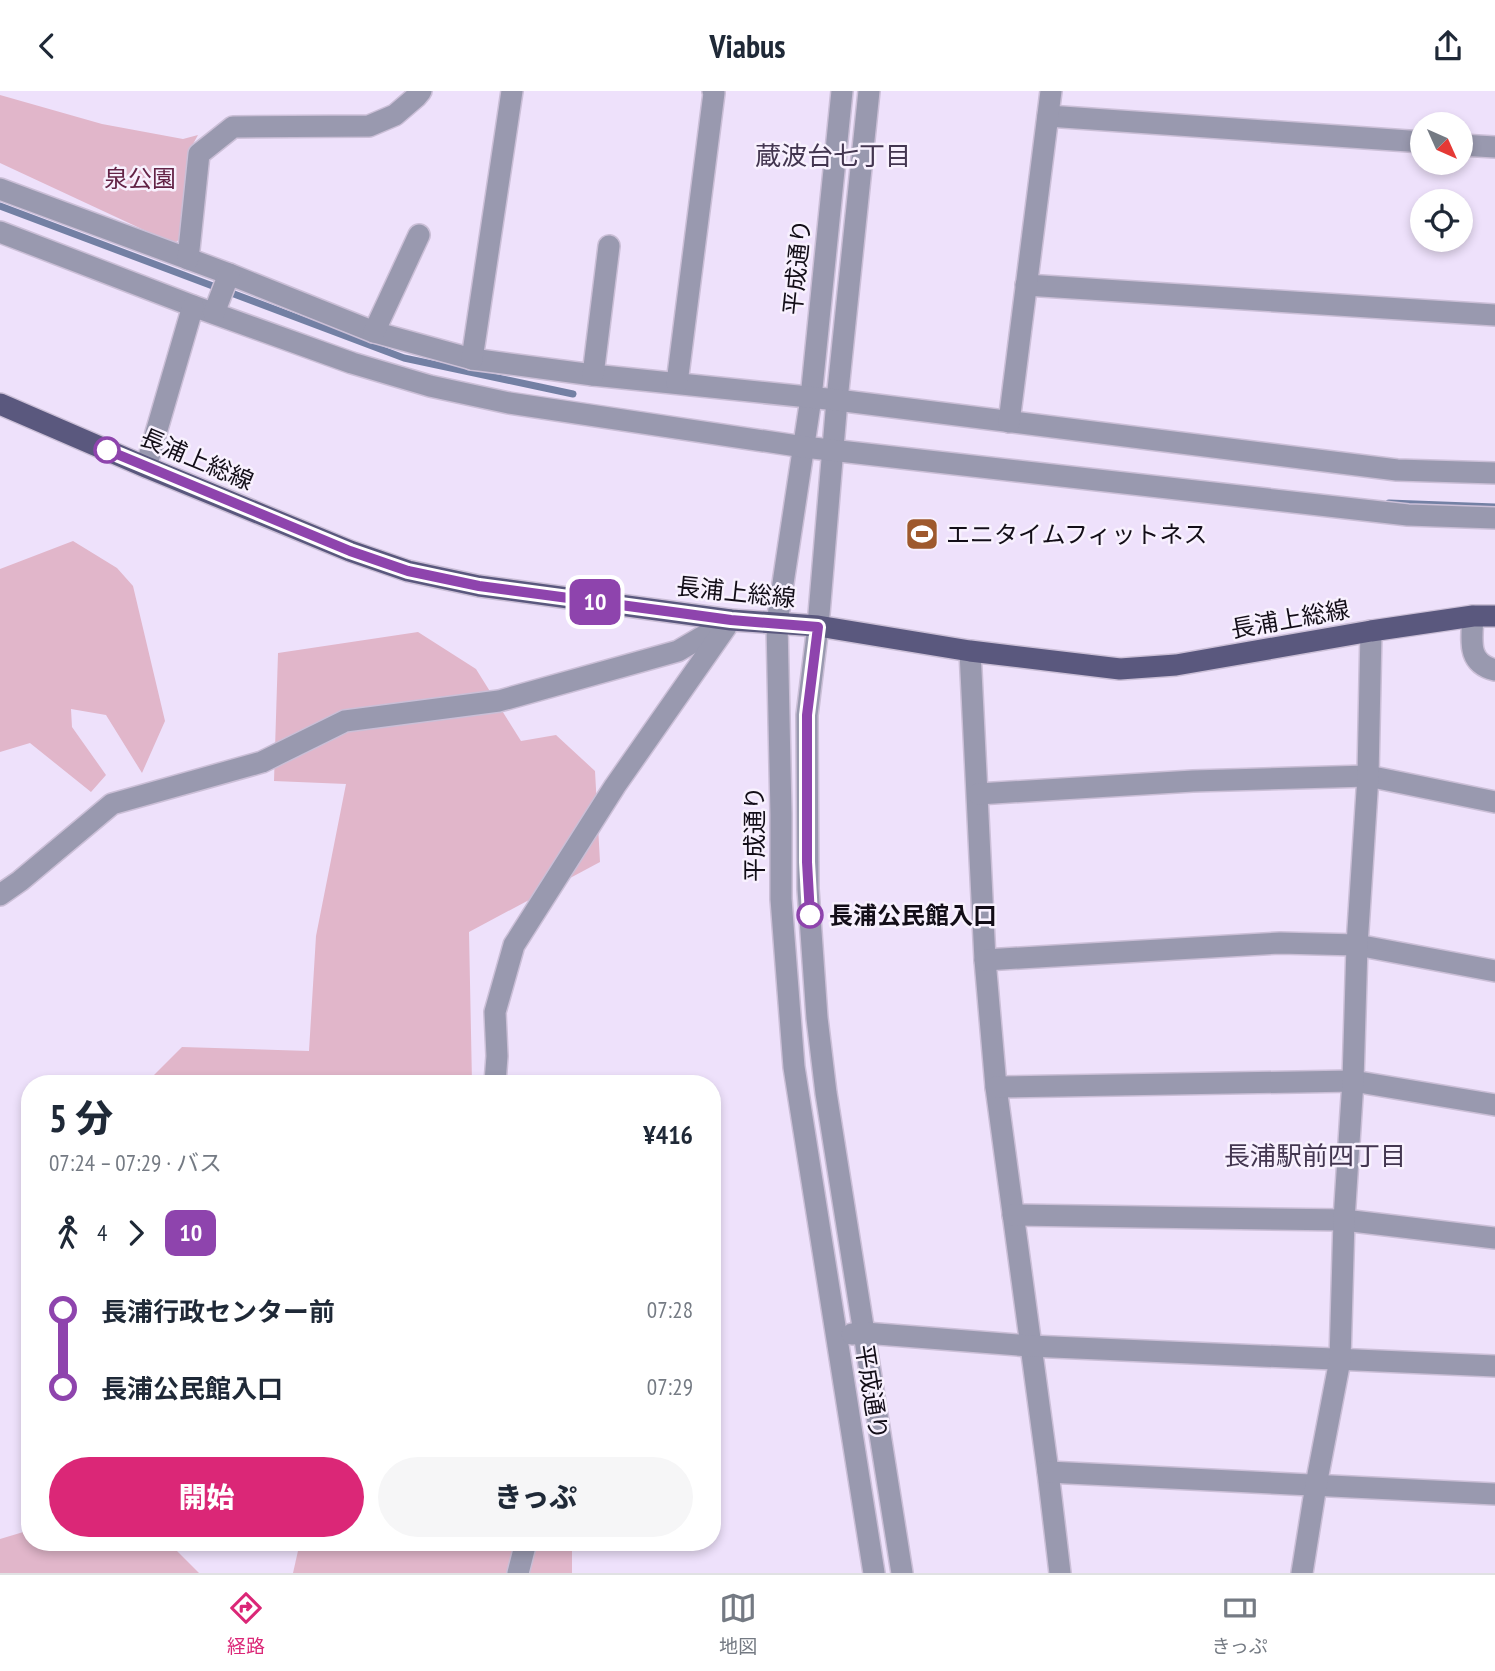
<!DOCTYPE html>
<html lang="ja">
<head>
<meta charset="utf-8">
<style>
  :root { --surface:#fff; --page:#f6f6f7; --text:#1f2937; --muted:#747a83; --line:#e0e1e3; --accent:#db2777 }
  body { margin:0; font-family:"PT Sans Narrow","Noto Sans JP",sans-serif; background:var(--page); color:var(--text); height:100vh; display:flex; flex-direction:column; font-size:26px; white-space:nowrap }
  * { box-sizing:border-box; margin:0 }
  p { font-size:23px; color:var(--muted) }
  .icon { flex:none; width:38px; height:38px; fill:none; stroke:currentColor; stroke-width:2; stroke-linecap:round; stroke-linejoin:round }
  .map { position:relative; flex:1; overflow:hidden }
  .details { position:absolute; left:21px; top:984px; width:700px; height:476px; display:flex; flex-direction:column; background:var(--surface); border-radius:28px; box-shadow:0 4px 10px #0003 }
  .details>* { flex:none }
  .badge { padding:0 14px; border-radius:10px; font-size:24px; line-height:46px }
  .needle { width:46px; rotate:135deg }
  .fabs { position:absolute; left:1410px; top:21px; display:grid; gap:14px }
  .fabs a { display:grid; place-items:center; width:63px; height:63px; border-radius:50%; background:var(--surface); box-shadow:0 4px 10px #0003; font-size:35px }
  .map>.badge { position:absolute; translate:-50% -50%; box-shadow:0 0 0 4px #fff }
  .legs { display:flex; align-items:center; gap:10px; height:77px; padding:0 28px; font-size:23px }
  .legs p { margin-inline-start:auto }
  .head { display:flex; align-items:center; justify-content:space-between; height:119px; padding:0 28px }
  h1 { font-size:38px; font-weight:800; line-height:52px }
  .button { display:flex; gap:14px; margin-top:auto; padding:14px 28px }
  .button a { flex:1; height:80px; border-radius:42px; background:var(--accent); color:#fff; font-size:28px; font-weight:800; line-height:80px; text-align:center }
  .button a+a { background:var(--page); color:var(--text) }
  ul { padding:0 28px; list-style:none }
  li { display:flex; align-items:center; gap:24px; height:77px; font-size:26px }
  li i { display:grid; place-items:center; width:10px; height:100%; margin:0 9px; background:currentColor }
  li i::after { content:''; width:18px; height:18px; margin:-9px; border:5px solid; border-radius:50%; background:var(--surface) }
  li p { margin-inline-start:auto }
  li:first-child i { background:linear-gradient(#0000 50%,currentColor 0) }
  li:last-child i { background:linear-gradient(currentColor 50%,#0000 0) }
  header { display:flex; justify-content:space-between; align-items:center; height:91px; padding:0 28px; background:var(--surface); font-size:32px; font-weight:800 }
  .menu { display:flex; justify-content:space-around; align-items:center; height:98px; border-top:2px solid var(--line); background:var(--surface); font-size:19px; color:var(--muted) }
  .menu a { display:grid; justify-items:center; gap:4px }
  .menu .on { color:var(--accent) }
  .map>svg:first-child { display:block }
</style>
</head>
<body>
<header><svg class="icon" aria-label="back" viewBox="0 0 24 24"><path d="M15 5l-7 7 7 7"/></svg>Viabus<svg class="icon" aria-label="share" viewBox="0 0 24 24"><path d="M12 15V3M7 8l5-5 5 5M5 13v7h14v-7"/></svg></header>
<div class="map">
<svg width="1495" height="1482" viewBox="0 0 1495 1482">
  <rect width="100%" height="100%" fill="#eee1fb"/>
  <!-- green -->
  <g fill="#e1b6ca">
    <polygon points="0,4 102,33 183,48 198,44 188,62 183,145 174,153 0,72"/>
    <polygon points="73,450 117,477 133,495 165,630 142,682 106,624 71,618 72,636 106,684 91,701 30,652 0,661 0,478"/>
    <polygon points="418,541 476,578 521,650 556,644 595,680 600,771 469,841 472,992 146,992 182,956 309,960 316,845 346,693 274,690 278,562"/>
    <polygon points="30,1439 30,1451 168,1451 199,1482 0,1482 0,1448"/>
    <polygon points="300,1451 572,1451 572,1482 293,1482"/>
  </g>
  <g fill="none" stroke-linecap="round" stroke-linejoin="round">
    <!-- stream -->
    <g stroke="#7380a4" stroke-width="7">
      <polyline points="0,115 404,267 573,303"/>
      <polyline points="1389,412 1495,416"/>
    </g>
    <defs>
      <g id="minor">
        <polyline points="842,0 811,307 777,532 781,723 781,808 794,976 874,1482"/>
        <polyline points="869,0 837,309 818,535 807,624 808,798 817,927 826,1002 902,1482"/>
        <polyline points="1048,25 1423,51"/>
        <polyline points="1461,54 1495,56"/>
        <polyline points="0,98 229,183 374,241 472,268 593,284 837,309 1397,379 1495,382"/>
        <polyline points="0,141 193,215 352,272 430,295 509,312 804,356 1408,424 1495,427"/>
        <polyline points="188,168 199,63 233,36 369,35 395,24 416,6 421,0"/>
        <polyline points="1026,194 1495,224"/>
        <polyline points="214,222 229,183"/>
        <polyline points="374,241 419,144"/>
        <polyline points="472,268 512,0"/>
        <polyline points="593,284 609,155"/>
        <polyline points="677,292 714,2 713,0"/>
        <polyline points="1009,331 1051,0"/>
        <polyline points="146,376 193,215"/>
        <path d="M1473 525C1472 548 1466 572 1495 579"/>
        <polyline points="970,560 985,869 996,996 1048,1381 1060,1482"/>
        <polyline points="978,703 1193,690 1368,685 1495,711"/>
        <polyline points="0,804 20,790 112,713 262,671 345,630 499,610 678,560 731,529"/>
        <polyline points="985,869 1280,852 1357,854 1495,880"/>
        <polyline points="495,992 497,965 495,921 514,854 615,695 726,536"/>
        <polyline points="996,996 1353,990 1495,1014"/>
        <polyline points="1013,1124 1344,1129 1495,1147"/>
        <polyline points="852,1243 865,1242 1030,1255 1495,1275"/>
        <polyline points="1048,1381 1495,1403"/>
        <polyline points="518,1482 526,1451"/>
        <polyline points="1302,1482 1316,1394 1340,1269 1344,1129 1353,990 1357,854 1368,685 1371,540"/>
      </g>
      <polyline id="major" points="0,313 146,376 350,460 408,480 479,495 731,529 818,535 970,560 1120,578 1176,574 1371,540 1473,525 1495,525"/>
    </defs>
    <!-- minor casing -->
    <use href="#minor" stroke="#cbbfd7" stroke-width="24"/>
    <!-- major casing -->
    <use href="#major" stroke="#cbbfd7" stroke-width="24"/>
    <!-- minor -->
    <use href="#minor" stroke="#9999af" stroke-width="21"/>
    <!-- major -->
    <use href="#major" stroke="#5a587e" stroke-width="21"/>
  </g>
  <g fill="none" stroke-linecap="round" stroke-linejoin="round">
    <defs>
      <polyline id="line-1" points="107,359 350,460 408,480 479,495 680,522 731,529 818,536 807,624 807,771 810,824"/>
    </defs>
    <!-- line-1 casing -->
    <use href="#line-1" stroke="#fff" stroke-width="16"/>
    <!-- line-1 -->
    <use href="#line-1" stroke="#8e44ad" stroke-width="10"/>
  </g>
  <!-- icons -->
  <defs>
    <symbol id="stadium-square" viewBox="-11 -11 22 22"><rect x="-9" y="-9" width="18" height="18" rx="4" fill="#9e592d" stroke="#f8f1fe"/><path d="M0-5a6.5 5 0 1 0 0 10a6.5 5 0 1 0 0-10ZM-3.5-1.8h7v3.6h-7Z" fill="#fff"/></symbol>
  </defs>
  <g fill-rule="evenodd">
    <use href="#stadium-square" x="903" y="424" width="38" height="38"/>
  </g>
  <!-- markers -->
  <g fill="#fff" stroke="#8e44ad" stroke-width="3.5">
    <circle cx="107" cy="359" r="12"/>
    <circle cx="810" cy="824" r="12"/>
  </g>
  <g text-anchor="middle" dominant-baseline="central" stroke-width="5" stroke-linejoin="round" paint-order="stroke">
    <!-- park labels -->
    <g font-size="24" fill="#632346" stroke="#f8f1fe">
      <text x="140" y="87">泉公園</text>
    </g>
    <!-- street labels -->
    <g font-size="24" fill="#130e18" stroke="#f8f1fe">
      <text transform="translate(797 176) rotate(-84)">平成通り</text>
      <text transform="translate(197 368) rotate(23)">長浦上総線</text>
      <text transform="translate(736 501) rotate(6)">長浦上総線</text>
      <text transform="translate(1290 528) rotate(-10)">長浦上総線</text>
      <text transform="translate(754 743) rotate(-90)">平成通り</text>
      <text transform="translate(872 1301) rotate(81)">平成通り</text>
    </g>
    <!-- poi labels -->
    <g font-size="24" fill="#130e18" stroke="#f8f1fe" text-anchor="start">
      <text x="946" y="443">エニタイムフィットネス</text>
    </g>
    <!-- stop labels -->
    <g font-size="24" font-weight="bold" fill="#130e18" stroke="#f8f1fe" text-anchor="start">
      <text x="829" y="824">長浦公民館入口</text>
    </g>
    <!-- neighbourhood labels -->
    <g font-size="26" fill="#433650" stroke="#f8f1fe">
      <text x="833" y="64">蔵波台七丁目</text>
      <text x="1315" y="1064">長浦駅前四丁目</text>
    </g>
  </g>
</svg>
<div class="fabs">
<a><svg class="needle" viewBox="-14 -14 28 28"><path d="M0-13l5 13h-10z" fill="#e53935"/><path d="M0 13l5-13h-10z" fill="#747a83"/></svg></a>
<a><svg class="icon" aria-label="locate" viewBox="0 0 24 24"><circle cx="12" cy="12" r="6"/><path d="M12 2v4M12 18v4M2 12h4M18 12h4"/></svg></a>
</div>
<b class="badge" style="left:595px;top:511px;background:#8e44ad;color:#fff">10</b>
<section class="details">
<div class="head"><div><h1>5 分</h1><p>07:24 – 07:29 · バス</p></div><b>¥416</b></div>
<div class="legs"><svg class="icon" aria-label="walk" viewBox="0 0 24 24"><circle cx="13" cy="4" r="2"/><path d="M13 8l-2 6 4 7M11 14l-3 7M7 12l3-4h3l4 4"/></svg>4<svg class="icon" aria-label="forward" viewBox="0 0 24 24"><path d="M9 5l7 7-7 7"/></svg><b class="badge" style="background:#8e44ad;color:#fff">10</b></div>
<ul>
<li><i style="color:#8e44ad"></i><b>長浦行政センター前</b><p>07:28</p></li>
<li><i style="color:#8e44ad"></i><b>長浦公民館入口</b><p>07:29</p></li>
</ul>
<div class="button"><a>開始</a><a>きっぷ</a></div>
</section>
</div>
<nav class="menu">
<a class="on"><svg class="icon" aria-label="directions" viewBox="0 0 24 24"><path d="M12 3l9 9-9 9-9-9zM9 14v-3h6M13 9l2 2-2 2"/></svg>経路</a>
<a><svg class="icon" aria-label="map" viewBox="0 0 24 24"><path d="M3 6l6-2 6 2 6-2v14l-6 2-6-2-6 2zM9 4v14M15 6v14"/></svg>地図</a>
<a><svg class="icon" aria-label="tickets" viewBox="0 0 24 24"><path d="M3 7h18v10H3zM15 7v10"/></svg>きっぷ</a>
</nav>
</body>
</html>
